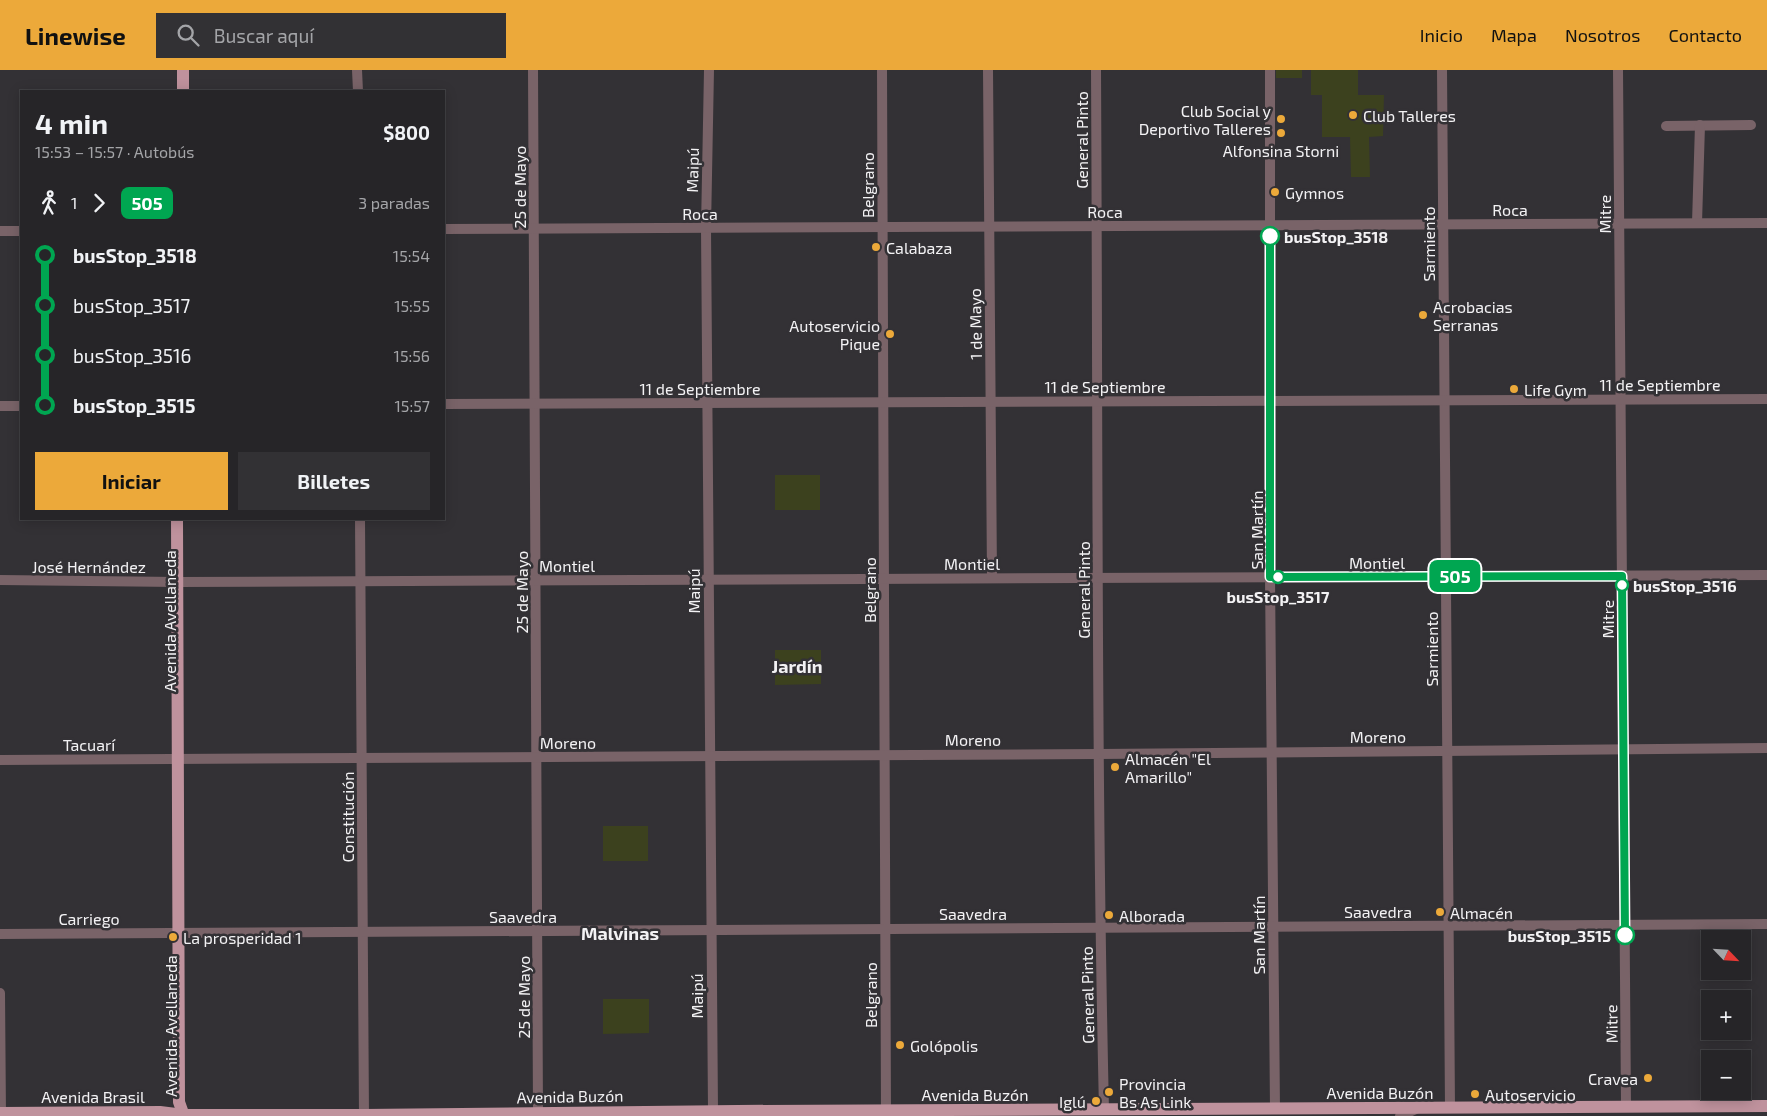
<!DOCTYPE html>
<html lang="es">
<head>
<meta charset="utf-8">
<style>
  :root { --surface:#262528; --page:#323134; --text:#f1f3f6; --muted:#a4a5a8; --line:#424245; --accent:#eca93a }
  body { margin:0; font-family:"Exo 2",sans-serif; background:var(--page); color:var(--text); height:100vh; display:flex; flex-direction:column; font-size:19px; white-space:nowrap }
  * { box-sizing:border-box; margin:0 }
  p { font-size:16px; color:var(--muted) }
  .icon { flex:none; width:28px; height:28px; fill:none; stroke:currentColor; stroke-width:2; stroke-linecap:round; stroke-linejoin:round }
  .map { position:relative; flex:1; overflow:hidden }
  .sheet { position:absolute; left:20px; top:20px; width:425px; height:430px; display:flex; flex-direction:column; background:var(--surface); border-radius:0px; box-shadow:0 2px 12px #0003,0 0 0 1px var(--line) }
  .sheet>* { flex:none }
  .badge { padding:0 10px; border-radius:8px; font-size:18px; line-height:32px }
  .needle { width:32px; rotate:115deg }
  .controls { position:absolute; left:1701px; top:860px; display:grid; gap:10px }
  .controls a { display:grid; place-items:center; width:50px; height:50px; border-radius:0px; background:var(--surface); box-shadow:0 2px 12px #0003,0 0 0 1px var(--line); font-size:25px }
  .map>.badge { position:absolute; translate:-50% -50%; box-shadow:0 0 0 2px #fff }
  .legs { display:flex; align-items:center; gap:8px; height:55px; padding:0 15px; font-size:16px }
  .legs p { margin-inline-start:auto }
  .headline { display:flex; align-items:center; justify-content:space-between; height:85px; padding:0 15px }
  h1 { font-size:28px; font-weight:700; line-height:38px }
  .button { display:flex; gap:10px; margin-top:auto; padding:10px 15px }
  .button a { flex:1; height:58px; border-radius:0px; background:var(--accent); color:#111; font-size:20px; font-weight:700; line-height:58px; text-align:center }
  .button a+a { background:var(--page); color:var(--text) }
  ul { padding:0 15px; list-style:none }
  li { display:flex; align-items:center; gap:18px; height:50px; font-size:19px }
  li i { display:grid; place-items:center; width:8px; height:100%; margin:0 6px; background:currentColor }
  li i::after { content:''; width:12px; height:12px; margin:-6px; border:4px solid; border-radius:50%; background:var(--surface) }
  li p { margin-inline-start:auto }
  li:first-child i { background:linear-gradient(#0000 50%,currentColor 0) }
  li:last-child i { background:linear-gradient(currentColor 50%,#0000 0) }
  header { display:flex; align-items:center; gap:30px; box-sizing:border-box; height:70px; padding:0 25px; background:var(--accent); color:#111 }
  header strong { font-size:24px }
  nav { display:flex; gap:28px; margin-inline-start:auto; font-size:18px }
  .search { width:350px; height:45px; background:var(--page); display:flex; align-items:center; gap:12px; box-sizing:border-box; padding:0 18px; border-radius:0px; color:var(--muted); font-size:19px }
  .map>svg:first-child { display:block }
</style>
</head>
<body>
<header>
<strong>Linewise</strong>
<div class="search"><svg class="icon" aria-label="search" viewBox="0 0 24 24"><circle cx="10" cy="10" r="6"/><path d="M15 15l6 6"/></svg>Buscar aquí</div>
<nav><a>Inicio</a><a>Mapa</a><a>Nosotros</a><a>Contacto</a></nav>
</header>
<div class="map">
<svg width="1767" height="1046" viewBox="0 0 1767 1046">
  <rect width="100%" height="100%" fill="#333135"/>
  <!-- green -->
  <g fill="#3c411e">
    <rect x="1276" y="0" width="26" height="8"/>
    <polygon points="1311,0 1358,0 1358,25 1384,25 1383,66 1369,67 1370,107 1351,107 1350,67 1322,67 1322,25 1311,25"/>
    <rect x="775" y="405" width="45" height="35"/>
    <polygon points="775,580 821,580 821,614 775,615"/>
    <rect x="603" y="756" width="45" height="35"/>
    <polygon points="603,929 649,929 649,963 603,964"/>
  </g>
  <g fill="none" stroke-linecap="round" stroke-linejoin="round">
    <!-- minor -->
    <g stroke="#796368" stroke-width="10">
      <polyline points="357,0 358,21"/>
      <polyline points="533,0 538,1043"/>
      <polyline points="709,0 706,158 713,1041"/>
      <polyline points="882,0 886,1046"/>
      <polyline points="988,0 992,508"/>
      <path d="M1096 0C1098 347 1096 693 1104 1040"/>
      <polyline points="1270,0 1270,507 1275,1039"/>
      <polyline points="1442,0 1450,1038"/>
      <polyline points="1618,0 1626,1037"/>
      <polyline points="1666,56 1751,55"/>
      <polyline points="1697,153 1700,55"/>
      <polyline points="444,159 1767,153"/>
      <polyline points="0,161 21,161"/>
      <polyline points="444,334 1767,329"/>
      <polyline points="0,336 21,336"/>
      <polyline points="360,449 364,1046"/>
      <polyline points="0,510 177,512 1767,505"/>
      <polyline points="0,690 1099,684 1767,678"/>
      <polyline points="0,864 1767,854"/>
      <polyline points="0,923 1,1046"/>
      <polyline points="1400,1046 1416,1039"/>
    </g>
    <!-- major -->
    <g stroke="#bf929d" stroke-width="12">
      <polyline points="183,21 183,0"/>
      <polyline points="177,449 179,1032 184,1046"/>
      <polyline points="0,1043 160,1042 184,1045 364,1045 737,1041 1767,1036"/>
    </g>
  </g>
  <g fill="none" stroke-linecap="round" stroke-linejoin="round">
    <defs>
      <polyline id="line-1" points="1270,166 1270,507 1622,506 1625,865"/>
    </defs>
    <!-- line-1 casing -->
    <use href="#line-1" stroke="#fff" stroke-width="11"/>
    <!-- line-1 -->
    <use href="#line-1" stroke="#00a651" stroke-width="8"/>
  </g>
  <!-- markers -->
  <g fill="#eca93a" stroke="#333135" stroke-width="2">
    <circle cx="1353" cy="45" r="5"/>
    <circle cx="1281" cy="49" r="5"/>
    <circle cx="1281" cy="63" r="5"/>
    <circle cx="1275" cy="122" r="5"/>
    <circle cx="876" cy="177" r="5"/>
    <circle cx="1423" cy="245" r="5"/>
    <circle cx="890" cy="264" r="5"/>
    <circle cx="1514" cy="319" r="5"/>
    <circle cx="1115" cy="697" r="5"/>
    <circle cx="1440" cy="842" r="5"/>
    <circle cx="1109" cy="845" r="5"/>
    <circle cx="173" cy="867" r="5"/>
    <circle cx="900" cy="975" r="5"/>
    <circle cx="1648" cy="1008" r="5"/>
    <circle cx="1109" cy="1022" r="5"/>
    <circle cx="1475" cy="1024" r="5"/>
    <circle cx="1096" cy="1031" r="5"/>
  </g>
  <g fill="#fff" stroke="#00a651" stroke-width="2.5">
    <circle cx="1270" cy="166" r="9"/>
    <circle cx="1278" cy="507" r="6"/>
    <circle cx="1622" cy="515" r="6"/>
    <circle cx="1625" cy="865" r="9"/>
  </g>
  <g text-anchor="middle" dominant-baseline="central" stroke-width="5" stroke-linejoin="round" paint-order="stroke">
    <!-- poi labels -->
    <g font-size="16" fill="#f3f2f4" stroke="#333135" text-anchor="start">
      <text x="1271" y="40" text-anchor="end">Club Social y<tspan x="1271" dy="18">Deportivo Talleres</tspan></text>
      <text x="1363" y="45">Club Talleres</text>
      <text x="1281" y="80" text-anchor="middle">Alfonsina Storni</text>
      <text x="1285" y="122">Gymnos</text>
      <text x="886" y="177">Calabaza</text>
      <text x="1433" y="236">Acrobacias<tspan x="1433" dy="18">Serranas</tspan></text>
      <text x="880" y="255" text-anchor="end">Autoservicio<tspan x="880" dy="18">Pique</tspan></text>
      <text x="1524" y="319">Life Gym</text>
      <text x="1125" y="688">Almacén "El<tspan x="1125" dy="18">Amarillo"</tspan></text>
      <text x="1450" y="842">Almacén</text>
      <text x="1119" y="845">Alborada</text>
      <text x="183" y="867">La prosperidad 1</text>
      <text x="910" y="975">Golópolis</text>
      <text x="1638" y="1008" text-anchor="end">Cravea</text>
      <text x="1119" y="1013">Provincia<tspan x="1119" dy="18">Bs As Link</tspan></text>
      <text x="1485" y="1024">Autoservicio</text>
      <text x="1086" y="1031" text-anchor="end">Iglú</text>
    </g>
    <!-- street labels -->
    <g font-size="16" fill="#f3f2f4" stroke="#333135">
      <text transform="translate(1081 70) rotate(-90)">General Pinto</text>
      <text transform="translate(692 100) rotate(-89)">Maipú</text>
      <text transform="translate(867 115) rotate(-90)">Belgrano</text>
      <text transform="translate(519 117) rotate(-90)">25 de Mayo</text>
      <text x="1510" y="139">Roca</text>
      <text x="1105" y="141">Roca</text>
      <text x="700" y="143">Roca</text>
      <text transform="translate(1604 144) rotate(-90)">Mitre</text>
      <text transform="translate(1428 174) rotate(-90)">Sarmiento</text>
      <text transform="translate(975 254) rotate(-91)">1 de Mayo</text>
      <text x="1660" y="314">11 de Septiembre</text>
      <text x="1105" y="316">11 de Septiembre</text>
      <text x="700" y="318">11 de Septiembre</text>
      <text transform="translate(1256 460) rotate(-90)">San Martín</text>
      <text x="1377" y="492">Montiel</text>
      <text x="972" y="493">Montiel</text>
      <text x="567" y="495">Montiel</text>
      <text x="89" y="496">José Hernández</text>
      <text transform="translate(869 520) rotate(-90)">Belgrano</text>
      <text transform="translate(1083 520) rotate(-90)">General Pinto</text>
      <text transform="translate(693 521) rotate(-90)">Maipú</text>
      <text transform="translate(521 522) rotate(-90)">25 de Mayo</text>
      <text transform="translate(1607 549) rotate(-90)">Mitre</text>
      <text transform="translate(169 551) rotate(-90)">Avenida Avellaneda</text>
      <text transform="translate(1431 579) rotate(-90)">Sarmiento</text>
      <text x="1378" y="666">Moreno</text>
      <text x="973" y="669">Moreno</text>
      <text x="568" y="672">Moreno</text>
      <text x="89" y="674">Tacuarí</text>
      <text transform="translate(347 747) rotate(-90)">Constitución</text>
      <text x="1378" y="841">Saavedra</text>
      <text x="973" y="843">Saavedra</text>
      <text x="523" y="846">Saavedra</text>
      <text x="89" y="848">Carriego</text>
      <text transform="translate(1258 865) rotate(-90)">San Martín</text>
      <text transform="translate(870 925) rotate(-90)">Belgrano</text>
      <text transform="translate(1087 925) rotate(-91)">General Pinto</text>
      <text transform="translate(696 926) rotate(-90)">Maipú</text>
      <text transform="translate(523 927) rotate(-90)">25 de Mayo</text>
      <text transform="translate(1611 954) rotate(-91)">Mitre</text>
      <text transform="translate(170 956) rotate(-90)">Avenida Avellaneda</text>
      <text x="1380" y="1022">Avenida Buzón</text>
      <text x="975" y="1024">Avenida Buzón</text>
      <text x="93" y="1026">Avenida Brasil</text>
      <text transform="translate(570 1026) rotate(-1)">Avenida Buzón</text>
    </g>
    <!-- stop labels -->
    <g font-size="16" font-weight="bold" fill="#f3f2f4" stroke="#333135" text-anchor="start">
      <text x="1284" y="166">busStop_3518</text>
      <text x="1633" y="515">busStop_3516</text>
      <text x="1278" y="526" text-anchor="middle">busStop_3517</text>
      <text x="1611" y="865" text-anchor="end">busStop_3515</text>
    </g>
    <!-- neighbourhood labels -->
    <g font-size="18" font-weight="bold" fill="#f3f2f4" stroke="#333135">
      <text x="797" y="596">Jardín</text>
      <text x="620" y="863">Malvinas</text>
    </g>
  </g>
</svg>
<div class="controls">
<a><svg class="needle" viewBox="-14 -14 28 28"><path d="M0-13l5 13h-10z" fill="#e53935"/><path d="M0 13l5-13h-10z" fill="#a4a5a8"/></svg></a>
<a>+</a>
<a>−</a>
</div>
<b class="badge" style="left:1455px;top:506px;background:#00a651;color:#fff">505</b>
<section class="sheet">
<div class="headline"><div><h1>4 min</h1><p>15:53 – 15:57 · Autobús</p></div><b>$800</b></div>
<div class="legs"><svg class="icon" aria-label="walk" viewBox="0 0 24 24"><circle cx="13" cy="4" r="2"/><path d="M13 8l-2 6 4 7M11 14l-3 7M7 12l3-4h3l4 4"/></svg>1<svg class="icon" aria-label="forward" viewBox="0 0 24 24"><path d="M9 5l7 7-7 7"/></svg><b class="badge" style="background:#00a651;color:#fff">505</b><p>3 paradas</p></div>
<ul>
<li><i style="color:#00a651"></i><b>busStop_3518</b><p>15:54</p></li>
<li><i style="color:#00a651"></i><span>busStop_3517</span><p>15:55</p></li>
<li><i style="color:#00a651"></i><span>busStop_3516</span><p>15:56</p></li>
<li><i style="color:#00a651"></i><b>busStop_3515</b><p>15:57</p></li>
</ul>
<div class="button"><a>Iniciar</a><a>Billetes</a></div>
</section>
</div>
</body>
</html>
